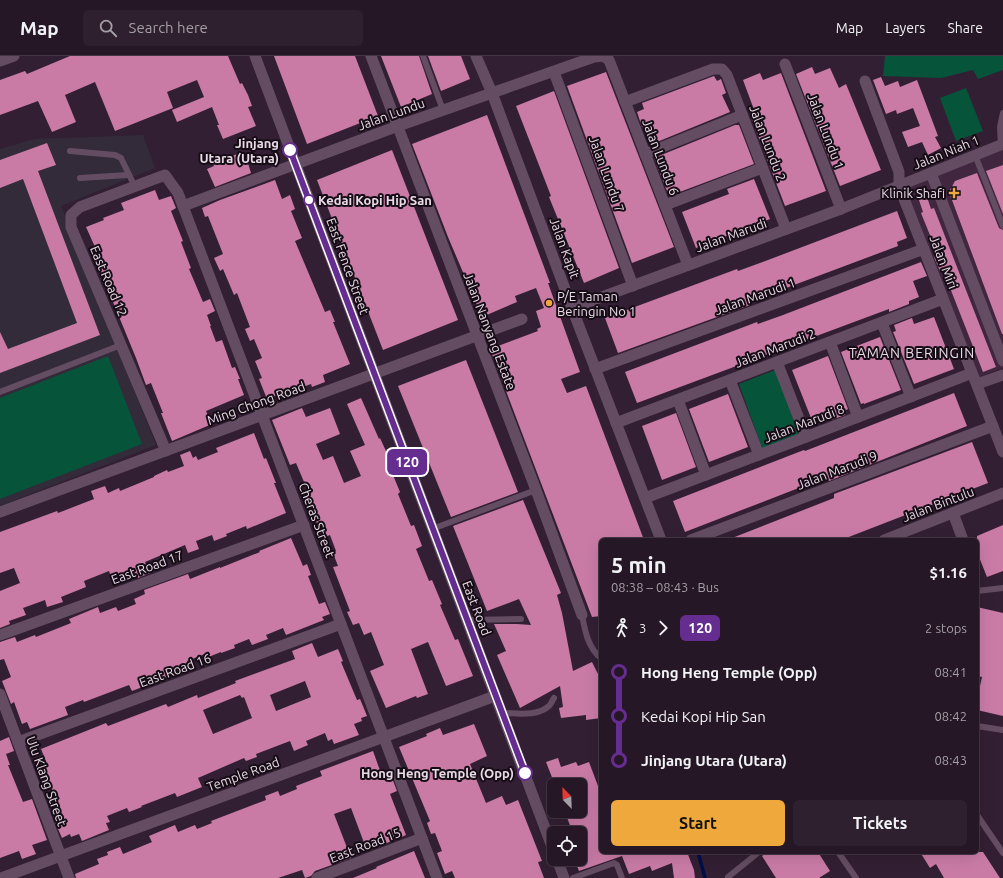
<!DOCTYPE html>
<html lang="en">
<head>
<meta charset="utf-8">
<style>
  :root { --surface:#261726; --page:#2e202e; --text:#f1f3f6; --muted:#a49fa7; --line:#423643; --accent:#eea83c }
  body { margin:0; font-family:Ubuntu,sans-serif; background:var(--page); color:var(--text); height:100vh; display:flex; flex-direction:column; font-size:15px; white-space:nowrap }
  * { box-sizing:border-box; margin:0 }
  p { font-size:13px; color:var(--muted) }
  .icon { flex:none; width:22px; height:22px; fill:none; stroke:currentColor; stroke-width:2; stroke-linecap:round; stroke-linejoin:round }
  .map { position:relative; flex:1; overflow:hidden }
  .panel { position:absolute; left:599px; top:482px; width:380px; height:316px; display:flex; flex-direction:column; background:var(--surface); border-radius:6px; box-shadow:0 4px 16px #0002,0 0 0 1px var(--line) }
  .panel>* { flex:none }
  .badge { padding:0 8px; border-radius:6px; font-size:14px; line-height:26px }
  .needle { width:26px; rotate:337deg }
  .controls { position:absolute; left:547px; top:722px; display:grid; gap:8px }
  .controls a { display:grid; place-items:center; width:40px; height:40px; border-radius:6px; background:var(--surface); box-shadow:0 4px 16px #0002,0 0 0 1px var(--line); font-size:20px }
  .map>.badge { position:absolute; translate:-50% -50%; box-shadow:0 0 0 2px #fff }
  .legs { display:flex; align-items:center; gap:6px; height:44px; padding:0 12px; font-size:13px }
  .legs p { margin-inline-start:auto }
  .head { display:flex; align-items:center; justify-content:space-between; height:68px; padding:0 12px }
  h1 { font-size:22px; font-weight:600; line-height:30px }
  .action { display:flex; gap:8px; margin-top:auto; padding:8px 12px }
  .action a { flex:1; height:46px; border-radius:6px; background:var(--accent); color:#111; font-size:16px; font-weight:600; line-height:46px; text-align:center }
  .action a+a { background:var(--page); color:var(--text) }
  ul { padding:0 12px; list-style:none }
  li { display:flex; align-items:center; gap:14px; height:44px; font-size:15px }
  li i { display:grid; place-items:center; width:6px; height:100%; margin:0 5px; background:currentColor }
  li i::after { content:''; width:10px; height:10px; margin:-5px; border:3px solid; border-radius:50%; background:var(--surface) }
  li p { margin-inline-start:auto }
  li:first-child i { background:linear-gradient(#0000 50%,currentColor 0) }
  li:last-child i { background:linear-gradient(currentColor 50%,#0000 0) }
  header { display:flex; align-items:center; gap:24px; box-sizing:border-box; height:56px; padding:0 20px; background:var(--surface); border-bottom:1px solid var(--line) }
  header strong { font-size:19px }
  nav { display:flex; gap:22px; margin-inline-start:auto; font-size:14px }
  .search { width:280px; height:36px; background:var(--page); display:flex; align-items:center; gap:10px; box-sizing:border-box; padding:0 14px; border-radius:6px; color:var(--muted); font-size:15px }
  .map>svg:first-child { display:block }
</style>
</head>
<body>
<header>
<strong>Map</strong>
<div class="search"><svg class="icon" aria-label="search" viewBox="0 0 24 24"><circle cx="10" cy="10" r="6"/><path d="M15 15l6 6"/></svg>Search here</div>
<nav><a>Map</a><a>Layers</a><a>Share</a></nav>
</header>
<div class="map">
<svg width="1003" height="822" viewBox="0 0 1003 822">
  <rect width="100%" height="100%" fill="#331f33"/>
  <!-- built -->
  <polygon fill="#40263f" points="1003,94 1003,312 979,321 904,133"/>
  <!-- education -->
  <polygon fill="#332a3a" points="143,79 155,112 61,150 156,389 0,450 0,93 34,83"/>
  <!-- green -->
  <g fill="#06543a">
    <polygon points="885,0 1003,0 1003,14 978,23 973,14 941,22 883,20"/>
    <polygon points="966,32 983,75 956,85 940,42"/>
    <polygon points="108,300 142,388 0,443 0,342"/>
    <polygon points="775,314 799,379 762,392 739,328"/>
  </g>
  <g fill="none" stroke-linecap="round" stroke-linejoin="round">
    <!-- stream -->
    <polyline stroke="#000e4a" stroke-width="3.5" points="698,796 705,822"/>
  </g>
  <!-- building -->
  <g fill="#c97ba6" fill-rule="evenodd">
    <polygon points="70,0 228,0 240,28 242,27 248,39 252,50 248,51 256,70 223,83 217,69 219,69 212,51 177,66 172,54 204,41 197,24 167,36 173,52 115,75 95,26 65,39 76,66 52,76 38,45 0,59 0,24 25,15 27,18"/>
    <polygon points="274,0 355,0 378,60 307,88"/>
    <polygon points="381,0 419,0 432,38 401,51"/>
    <polygon points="428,0 461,0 470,23 441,35"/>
    <polygon points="812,11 815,18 830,12 839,32 846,28 881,114 840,130 796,18"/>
    <polygon points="606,16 674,191 632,207 567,30"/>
    <polygon points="760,17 763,24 781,17 826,135 785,150 752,64 751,61 756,59 743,24"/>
    <polygon points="714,20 717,25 721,23 726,37 722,39 730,56 657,86 650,68 642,71 637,56 644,53 642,47"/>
    <polygon points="881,21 885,30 898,25 900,31 917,24 938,80 935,81 941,92 928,99 922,86 908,91 902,76 920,70 913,52 897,58 896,54 886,58 873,24"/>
    <polygon points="554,35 619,212 584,227 549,141 551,140 516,50"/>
    <polygon points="487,59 550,227 548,227 580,316 561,323 567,337 586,330 644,484 601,484 601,560 592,561 490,293 538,275 537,273 541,271 536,255 544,252 536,232 515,240 517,246 482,261 448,181 412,88"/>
    <polygon points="735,69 739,69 754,108 669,140 654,102"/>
    <polygon points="47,87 56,109 38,115 100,279 0,317 0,276 8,293 77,267 23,123 0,132 0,104"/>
    <polygon points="392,94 458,264 383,294 317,124"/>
    <polygon points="240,97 242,102 246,101 251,117 215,131 207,113 214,110 211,104 226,98 227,102"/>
    <polygon points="1003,109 1003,158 986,115"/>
    <polygon points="977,117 999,172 1003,174 1003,278 1002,278 949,136 955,125"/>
    <polygon points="754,123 770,163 696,192 682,156 729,138 727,133"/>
    <polygon points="275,124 282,143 290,139 295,153 291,155 302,182 295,185 325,256 330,254 335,266 333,266 350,308 323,319 325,326 312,331 311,328 300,332 300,330 267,343 259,323 262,322 255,305 262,302 254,283 250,285 245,273 250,271 237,237 234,239 223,213 220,215 214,202 223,198 208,160 205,161 202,152 220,144"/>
    <polygon points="155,134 159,144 171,140 176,152 171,155 183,185 181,186 191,212 189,213 203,246 210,243 215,255 207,259 211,270 210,270 216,286 222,284 232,312 235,311 240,323 238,323 244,339 206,355 212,368 172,385 161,357 163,357 151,327 146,329 136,302 113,246 92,193 95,191 86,171 104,164 103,162 124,154 121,147"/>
    <polygon points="925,135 931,153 934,152 996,311 983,316 943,214 940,215 934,201 938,199 921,157 923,156 917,138"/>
    <polygon points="897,155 907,182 897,186 898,190 749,246 750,249 618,297 605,262 737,213 738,215 768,204"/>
    <polygon points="921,206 927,220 913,225 919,241 909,245 909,248 889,256 889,253 637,347 625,316 757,266 758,268 783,259"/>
    <polygon points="934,261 954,313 914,328 893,276 896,275 894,269 912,262 914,268"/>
    <polygon points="880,281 901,334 864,348 864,347 861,348 841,296"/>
    <polygon points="828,300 848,353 844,355 845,359 831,364 830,360 813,367 792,314"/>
    <polygon points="466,304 518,436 451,461 398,330"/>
    <polygon points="954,337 967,370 829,425 827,421 685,476 673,445 791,399 804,394 805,395"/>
    <polygon points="728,338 748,391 709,406 689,353"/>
    <polygon points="361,342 379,383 380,382 391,406 388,407 400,436 398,438 411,470 414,469 422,490 416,493 429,525 432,524 442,548 440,549 455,584 458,583 473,620 446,630 428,586 411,593 428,638 417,642 416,640 386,652 370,615 384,609 371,576 364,579 359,567 353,569 347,556 350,555 333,511 338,510 333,497 336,495 330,479 320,483 315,472 318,470 307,441 310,440 296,407 290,409 272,364 302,352 306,361 330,352 340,378 316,388 323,404 333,400 344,427 361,420 350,395 365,389 347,348"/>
    <polygon points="676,357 696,411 662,424 642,370"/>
    <polygon points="254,377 264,403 266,402 276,427 274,427 286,457 247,473 246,470 226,478 227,480 214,485 212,479 196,485 199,493 188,497 185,489 145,506 150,517 138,522 137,518 135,519 133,513 111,521 109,515 84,525 86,531 61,541 63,546 47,551 45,544 23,552 26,559 9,565 10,568 0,572 0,535 20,527 14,512 0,517 0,476 57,455 58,457 94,443 91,435 105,430 108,437 119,432 120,435 154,421 154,420 167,414 168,416 184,410 180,399 190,395 193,402 196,400 198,404 218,396 216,392"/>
    <polygon points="972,386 988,427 841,484 727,484 834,442 834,438"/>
    <polygon points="523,444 561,537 557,539 562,557 573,615 592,606 601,624 601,662 586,664 586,659 561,662 559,652 563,651 560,630 520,652 497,599 506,595 494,568 517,568 531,569 519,543 487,555 453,470"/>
    <polygon points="1003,469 1003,515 987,521 977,496 977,480"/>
    <polygon points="291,482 303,510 307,508 311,519 308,520 319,548 325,546 330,558 322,561 324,564 286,579 283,572 266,579 268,583 252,589 249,583 234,589 235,592 221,597 221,596 206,602 205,598 187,605 191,614 175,620 174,619 132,635 129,629 84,646 83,644 65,651 68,659 30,673 27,666 22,668 14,646 11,648 2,625 11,621 4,603 0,604 0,586 15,581 17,586 35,579 36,581 71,567 69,563 98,551 100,557 116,551 118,555 136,548 134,543 145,538 144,534 188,518 190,523 220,511 220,512 260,496 259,495"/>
    <polygon points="977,551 1003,557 1003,660 977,654 977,644 982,621 977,620"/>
    <path d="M312 587 318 601 338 593 343 605 341 606 357 644 360 643 367 660 361 662 362 665 354 668 359 679 334 688 332 683 328 685 325 677 306 685 308 689 294 695 290 685 256 698 257 701 246 705 244 702 198 722 202 731 177 741 175 737 141 750 142 751 129 756 127 752 107 760 110 766 106 767 109 774 82 785 79 778 71 781 70 778 62 782 55 766 64 763 41 707 46 705 41 693 106 667 108 670 166 648 168 651 197 639 198 642 236 627 235 625 295 603 292 595ZM305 625 311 641 276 655 270 639ZM240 639 242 642 244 641 252 662 213 678 203 654Z"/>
    <polygon points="474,668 487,700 470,708 486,747 502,740 506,749 518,744 542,805 538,806 544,822 455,822 452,815 445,818 437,797 442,795 435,777 431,778 427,767 430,765 399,691 427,680 426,678 440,672 443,679"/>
    <polygon points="9,681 14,695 6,698 10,709 8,709 23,746 32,743 47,784 32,789 36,798 22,803 19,795 0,802 0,685"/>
    <polygon points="373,695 382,720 390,717 397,735 390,738 406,779 382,789 381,787 366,792 351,752 334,758 351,802 315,815 311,820 305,822 302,814 278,822 76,822 75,818 99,808 97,803 108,799 107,796 120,791 123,798 152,786 149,780 175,769 178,776 195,769 197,773 212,767 211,765 266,744 265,740 278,735 280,740 297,733 296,730 322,720 320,715"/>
    <polygon points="558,702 561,711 576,706 578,710 589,706 601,738 601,796 687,796 694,814 695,822 674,822 672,807 652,815 650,810 629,818 622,800 579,815 574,803 580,803 580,777 573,777 566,759 580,755 580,729 555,729 546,706"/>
    <polygon points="414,795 425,822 353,822 377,812 376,811"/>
    <polygon points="768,796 818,796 830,815 819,822 776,822 762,800"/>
    <polygon points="920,796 983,796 1000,822 944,822 936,808 930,812"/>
  </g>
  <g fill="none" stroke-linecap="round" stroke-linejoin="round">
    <!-- service -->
    <g stroke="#644d63" stroke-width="6">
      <polyline points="423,0 443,54"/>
      <polyline points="1001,89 1000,71 1003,57"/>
      <polyline points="70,95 115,99 121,102 135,131"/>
      <polyline points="975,99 1003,170"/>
      <polyline points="80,122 128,119"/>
      <polyline points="0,336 121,289"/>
      <polyline points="432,473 536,434"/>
      <polyline points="977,535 1003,532"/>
      <path d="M582 559C585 575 588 592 601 602"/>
      <polyline points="466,564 521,563"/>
      <path d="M501 657C516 657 537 661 549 650 551 648 552 645 554 642"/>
      <polyline points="977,670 1003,674"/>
      <polyline points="977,759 1003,797"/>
      <polyline points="838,796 856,822"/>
      <polyline points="728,821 759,796"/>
      <polyline points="573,822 614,807 617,809 622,822"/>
    </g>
    <!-- minor -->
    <g stroke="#644d63" stroke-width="11">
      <polyline points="255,0 554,796"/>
      <polyline points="371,0 536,434 582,559"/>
      <polyline points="476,0 492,37 572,252 661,484"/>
      <polyline points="0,5 14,0"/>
      <polyline points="785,8 841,153"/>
      <polyline points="554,16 633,230"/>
      <polyline points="865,25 899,116 899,130 1003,396"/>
      <polyline points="625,46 713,13 722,13 727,19 786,173"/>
      <polyline points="645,98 742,59"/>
      <polyline points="931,117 1003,305"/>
      <polyline points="665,149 762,112"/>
      <polyline points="183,150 398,70 594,1 603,0 609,4 688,209"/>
      <polyline points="572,252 841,153 1003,88"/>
      <polyline points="882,267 911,341"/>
      <polyline points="830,286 858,361"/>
      <polyline points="777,306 806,381"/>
      <polyline points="595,313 924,193"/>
      <polyline points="730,324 759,399"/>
      <polyline points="977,328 1003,319"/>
      <polyline points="678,344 706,419"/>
      <polyline points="616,367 943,243"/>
      <polyline points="166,395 71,171 71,159 80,151 165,119 178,137 437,822"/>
      <polyline points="645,442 806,381 972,317"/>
      <polyline points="0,456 522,263"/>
      <polyline points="953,457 963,484"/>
      <polyline points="691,484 993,370"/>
      <polyline points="884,484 1003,437"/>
      <polyline points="0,579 304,469"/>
      <polyline points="0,638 69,822"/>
      <polyline points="18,686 341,568"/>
      <polyline points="557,803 564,822"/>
      <polyline points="1,822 495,640"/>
      <polyline points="317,822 422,782"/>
    </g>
  </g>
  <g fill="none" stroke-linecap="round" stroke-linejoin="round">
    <defs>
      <polyline id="line-1" points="290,94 525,717"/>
    </defs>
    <!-- line-1 casing -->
    <use href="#line-1" stroke="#fff" stroke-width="9"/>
    <!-- line-1 -->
    <use href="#line-1" stroke="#662d91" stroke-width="6"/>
  </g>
  <!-- markers -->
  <g fill="#fff" stroke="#662d91" stroke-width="2">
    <circle cx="290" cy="94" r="7"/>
    <circle cx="309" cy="144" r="5"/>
    <circle cx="525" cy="717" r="7"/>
  </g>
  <g fill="#eea83c" stroke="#160c15" stroke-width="1.5">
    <path d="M952 131h4v4h4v4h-4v4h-4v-4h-4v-4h4z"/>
    <circle cx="549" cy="247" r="4"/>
  </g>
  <g text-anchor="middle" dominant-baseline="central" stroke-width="4" stroke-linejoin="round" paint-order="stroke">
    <!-- street labels -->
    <g font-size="13" fill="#e8dae7" stroke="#160c15">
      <text transform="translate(391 58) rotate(-20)">Jalan Lundu</text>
      <text transform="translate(826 75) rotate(69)">Jalan Lundu 1</text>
      <text transform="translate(768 87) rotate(69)">Jalan Lundu 2</text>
      <text transform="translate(946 96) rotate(-22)">Jalan Niah 1</text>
      <text transform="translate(661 101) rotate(69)">Jalan Lundu 6</text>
      <text transform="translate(607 118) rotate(70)">Jalan Lundu 7</text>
      <text transform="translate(731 179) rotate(-20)">Jalan Marudi</text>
      <text transform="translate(565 192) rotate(70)">Jalan Kapit</text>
      <text transform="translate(944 206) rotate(69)">Jalan Miri</text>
      <text transform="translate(348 210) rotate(70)">East Fence Street</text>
      <text transform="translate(109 225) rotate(67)">East Road 12</text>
      <text transform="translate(755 240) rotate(-20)">Jalan Marudi 1</text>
      <text transform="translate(490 275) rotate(69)">Jalan Nanyang Estate</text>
      <text transform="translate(775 292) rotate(-21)">Jalan Marudi 2</text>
      <text transform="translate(256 347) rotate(-20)">Ming Chong Road</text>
      <text transform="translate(804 367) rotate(-21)">Jalan Marudi 8</text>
      <text transform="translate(837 414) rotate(-21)">Jalan Marudi 9</text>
      <text transform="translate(938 448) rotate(-21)">Jalan Bintulu</text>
      <text transform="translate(317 464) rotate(69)">Cheras Street</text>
      <text transform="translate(147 511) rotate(-20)">East Road 17</text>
      <text transform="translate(477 552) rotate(69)">East Road</text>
      <text transform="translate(175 614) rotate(-20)">East Road 16</text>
      <text transform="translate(243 718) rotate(-20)">Temple Road</text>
      <text transform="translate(47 725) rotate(70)">Ulu Klang Street</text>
      <text transform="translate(365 789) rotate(-21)">East Road 15</text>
    </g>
    <!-- stop labels -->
    <g font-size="13" font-weight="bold" fill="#e8dae7" stroke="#160c15" text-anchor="end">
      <text x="279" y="87">Jinjang<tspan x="279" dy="15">Utara (Utara)</tspan></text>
      <text x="318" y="144" text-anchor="start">Kedai Kopi Hip San</text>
      <text x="514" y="717">Hong Heng Temple (Opp)</text>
    </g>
    <!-- poi labels -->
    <g font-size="13" fill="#e8dae7" stroke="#160c15" text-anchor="end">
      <text x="945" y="137">Klinik Shafi</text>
      <text x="557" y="240" text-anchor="start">P/E Taman<tspan x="557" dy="15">Beringin No 1</tspan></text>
    </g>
    <!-- neighbourhood labels -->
    <g font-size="14" letter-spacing="1" fill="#e8dae7" stroke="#160c15">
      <text x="912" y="297">TAMAN BERINGIN</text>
    </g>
  </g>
</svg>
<div class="controls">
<a><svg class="needle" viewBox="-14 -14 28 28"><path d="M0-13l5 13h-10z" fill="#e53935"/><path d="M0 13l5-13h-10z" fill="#a49fa7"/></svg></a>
<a><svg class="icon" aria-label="locate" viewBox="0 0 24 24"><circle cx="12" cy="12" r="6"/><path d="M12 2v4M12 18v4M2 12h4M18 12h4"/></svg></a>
</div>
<b class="badge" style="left:407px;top:406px;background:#662d91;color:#fff">120</b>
<section class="panel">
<div class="head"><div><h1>5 min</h1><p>08:38 – 08:43 · Bus</p></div><b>$1.16</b></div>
<div class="legs"><svg class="icon" aria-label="walk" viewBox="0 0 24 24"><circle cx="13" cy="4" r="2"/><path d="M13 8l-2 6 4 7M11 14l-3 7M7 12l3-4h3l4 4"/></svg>3<svg class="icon" aria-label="forward" viewBox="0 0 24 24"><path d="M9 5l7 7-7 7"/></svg><b class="badge" style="background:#662d91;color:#fff">120</b><p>2 stops</p></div>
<ul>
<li><i style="color:#662d91"></i><b>Hong Heng Temple (Opp)</b><p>08:41</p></li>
<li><i style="color:#662d91"></i><span>Kedai Kopi Hip San</span><p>08:42</p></li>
<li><i style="color:#662d91"></i><b>Jinjang Utara (Utara)</b><p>08:43</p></li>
</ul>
<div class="action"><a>Start</a><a>Tickets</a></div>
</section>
</div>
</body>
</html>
